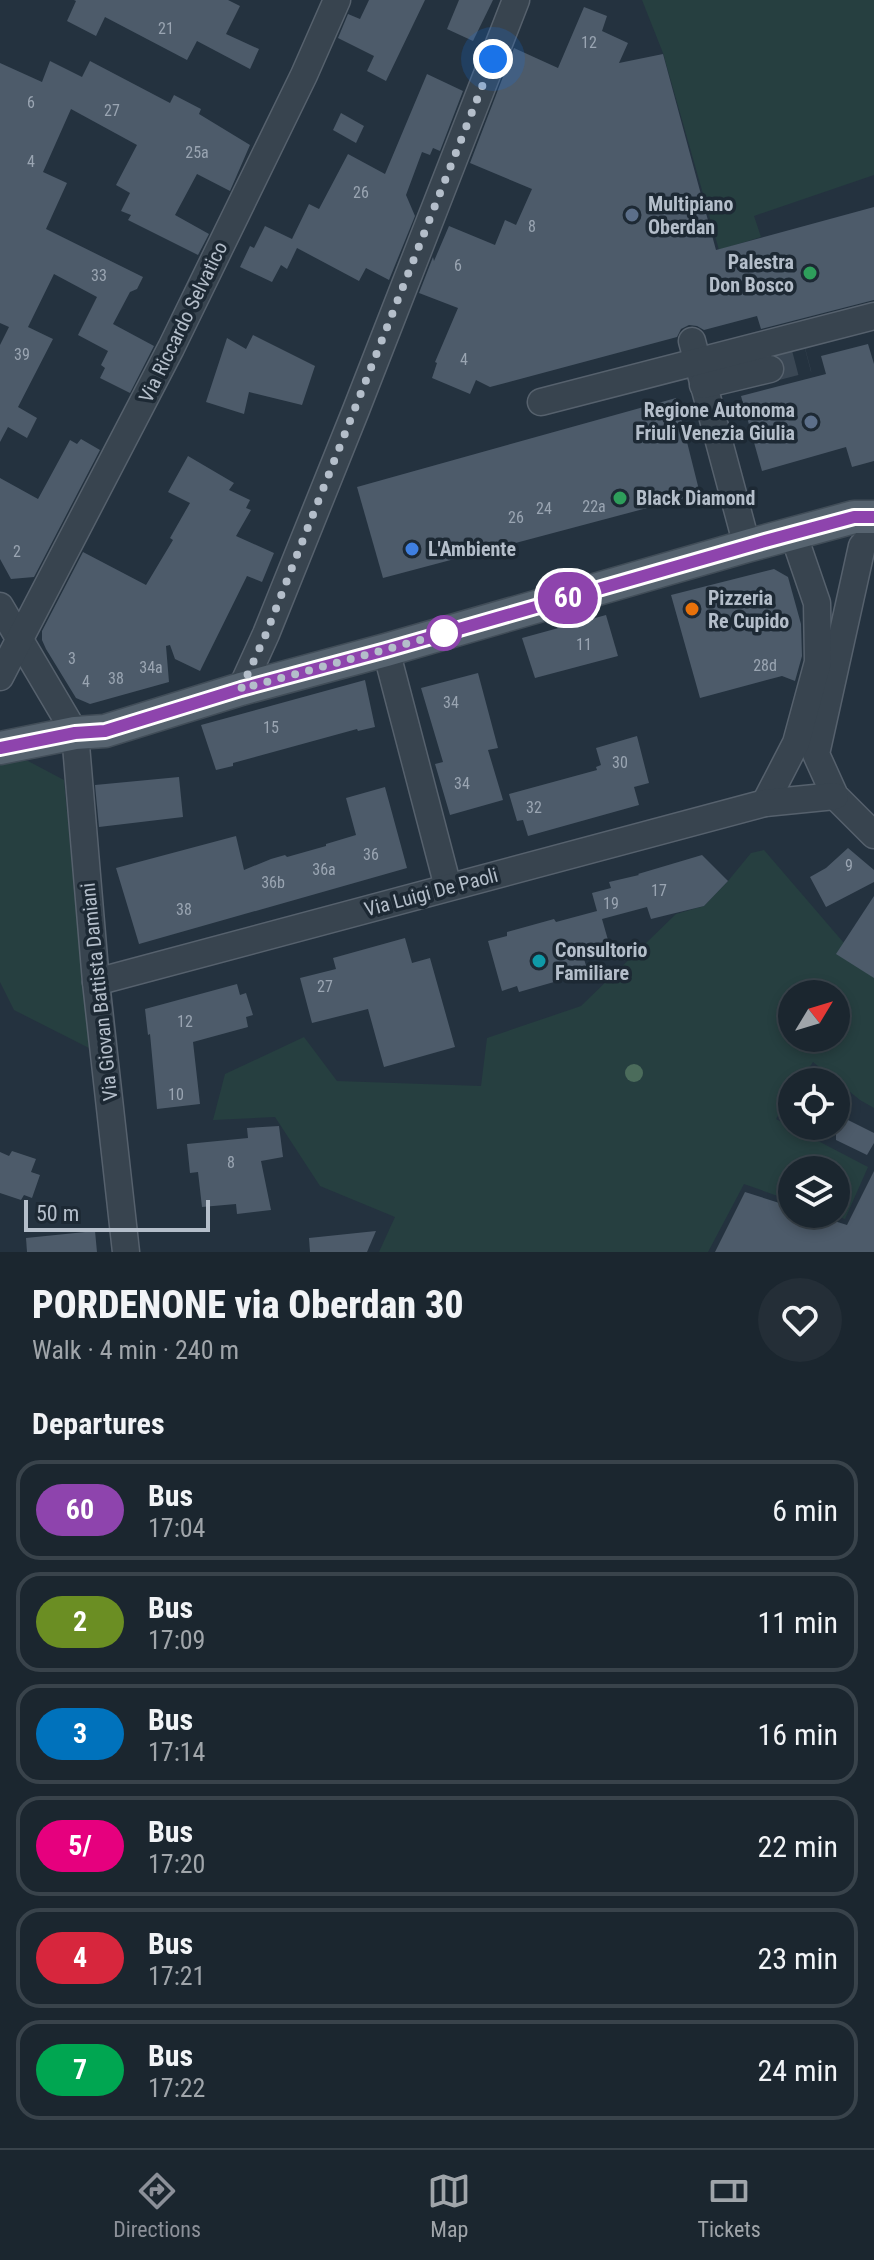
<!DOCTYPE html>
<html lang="en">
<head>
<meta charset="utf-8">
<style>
  :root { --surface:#1b262f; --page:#242e37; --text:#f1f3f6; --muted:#a0a5aa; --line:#39434b; --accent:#8c9099 }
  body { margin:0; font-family:"Roboto Condensed",sans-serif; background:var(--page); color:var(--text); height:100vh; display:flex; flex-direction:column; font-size:30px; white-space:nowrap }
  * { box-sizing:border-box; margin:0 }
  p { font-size:26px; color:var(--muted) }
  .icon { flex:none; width:44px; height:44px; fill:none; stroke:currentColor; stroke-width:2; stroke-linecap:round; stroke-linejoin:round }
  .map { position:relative; height:1252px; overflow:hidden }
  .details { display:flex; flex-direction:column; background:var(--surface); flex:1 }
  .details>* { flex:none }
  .badge { padding:0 16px; border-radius:26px; font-size:28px; line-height:52px }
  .needle { width:52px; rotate:52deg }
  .tools { position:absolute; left:778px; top:980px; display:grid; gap:16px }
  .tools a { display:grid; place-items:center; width:72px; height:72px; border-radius:50%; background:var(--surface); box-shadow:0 4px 12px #0003,0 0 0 2px var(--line); font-size:40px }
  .scale { position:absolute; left:24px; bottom:20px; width:186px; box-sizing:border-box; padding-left:8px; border:4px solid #b4beca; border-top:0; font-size:22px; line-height:28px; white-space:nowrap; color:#b4beca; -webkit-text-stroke:6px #1d2934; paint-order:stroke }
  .you { position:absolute; width:40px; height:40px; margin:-20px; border:6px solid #fff; border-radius:50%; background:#1a73e8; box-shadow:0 0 0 12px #1a73e833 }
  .map>.badge { position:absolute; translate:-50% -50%; box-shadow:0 0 0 4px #fff }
  h2 { padding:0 32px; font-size:30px; line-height:72px }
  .round { display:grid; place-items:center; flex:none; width:84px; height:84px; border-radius:42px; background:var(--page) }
  .summary { display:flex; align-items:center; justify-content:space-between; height:136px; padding:0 32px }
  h1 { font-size:38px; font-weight:800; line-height:60px }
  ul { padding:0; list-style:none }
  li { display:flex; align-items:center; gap:24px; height:100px; margin:0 16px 12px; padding:0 16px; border:4px solid var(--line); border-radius:24px }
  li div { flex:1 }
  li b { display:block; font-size:30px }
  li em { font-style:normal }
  li .badge { min-width:88px; font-weight:700; text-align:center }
  .menu { display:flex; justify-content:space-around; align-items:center; height:112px; border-top:2px solid var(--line); background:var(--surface); font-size:22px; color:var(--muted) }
  .menu a { display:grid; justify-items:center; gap:4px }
  .menu .on { color:var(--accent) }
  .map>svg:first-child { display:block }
</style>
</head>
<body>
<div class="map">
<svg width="874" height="1252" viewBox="0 0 874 1252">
  <rect width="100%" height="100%" fill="#24323f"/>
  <!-- green -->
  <g fill="#263f40" fill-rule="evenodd">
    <polygon points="642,0 874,0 874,175 754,216 761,237 719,250 663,53"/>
    <polygon points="0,761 28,761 64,780 89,1048 14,1010 0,982"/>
    <path d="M764 850 874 978V1108L860 1100 813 1062 800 1082H792V1094L776 1119 868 1167 845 1219 830 1214H836V1170H792V1201L744 1184 708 1252H379L395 1217 320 1186 275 1117 213 1120 225 1074 304 1037 337 1081 481 1086 487 1038 581 1006 676 914 704 906 728 881 751 853ZM792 994H836V1038H792Z"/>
  </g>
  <!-- building -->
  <g fill="#4d5b6a">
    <polygon points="74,0 228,0 240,6 226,34 259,49 250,69 197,41 187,60 105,17 96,36 67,21 76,1"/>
    <polygon points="369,0 425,0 386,81 367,71 374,56 338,38 348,14 360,19"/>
    <polygon points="459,0 493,0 473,41 447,29"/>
    <polygon points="584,7 607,16 602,31 628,43 619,63 663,54 716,250 874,207 874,300 761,329 757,316 704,330 697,326 689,325 681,329 677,337 490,387 476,380 470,394 432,378 437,363 435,362 458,308 419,293 433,257 434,261 449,226 495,245 505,220 516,225 532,189 470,163 514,48 558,68"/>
    <polygon points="50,61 82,77 90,61 170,103 174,95 201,109 199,114 250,145 230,191 197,174 175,215 209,234 198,255 128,220 131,215 121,211 130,193 116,185 137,145 71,109 43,172 67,183 46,229 143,277 137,289 130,292 113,324 154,346 130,393 100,378 105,368 101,365 108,351 78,335 97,297 54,274 28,327 53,339 18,407 37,418 27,438 8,427 0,442 0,345 9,327 0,323 0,63 42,82"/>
    <polygon points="427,74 463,91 440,151 433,148 430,155 422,152 406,195 415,216 389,280 366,268 359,281 297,248 287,269 281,265 272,282 240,267 250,246 254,248 265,226 292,239 309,204 319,209 348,154 385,174"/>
    <polygon points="341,113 364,126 356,143 333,130"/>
    <polygon points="253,335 315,366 302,405 249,392 244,414 206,402 227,338 246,349"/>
    <polygon points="868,344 874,364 874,461 852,467 846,447 762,471 741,396 826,374 821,356"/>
    <polygon points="676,398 700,494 383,578 357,487"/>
    <polygon points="81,439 100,450 34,577 11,579 0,559 0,478 38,499 70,440 77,444"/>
    <polygon points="188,456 234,483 229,490 250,500 246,508 251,510 236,536 274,553 262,582 247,576 200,671 175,659 170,645 166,646 169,682 90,704 76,698 46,649 42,640 42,631 83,552 146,585 173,540 170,538 190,503 168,492"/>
    <polygon points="774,569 788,577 801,624 802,656 795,681 782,676 700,698 671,595"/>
    <polygon points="606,615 618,656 535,678 522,638"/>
    <polygon points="478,673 498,748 488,750 503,800 450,815 435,764 443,762 421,688"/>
    <polygon points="365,680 375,727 358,731 357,729 233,763 233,766 216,770 201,725"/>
    <polygon points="637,736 649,783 634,787 639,805 528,836 523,820 517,821 509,794 597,770 596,767 601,765 596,748"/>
    <polygon points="179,777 183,817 99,827 95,785"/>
    <polygon points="385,787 407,868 139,944 116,868 236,836 244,870 271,859 285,855 287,857 326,846 326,844 356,835 346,798"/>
    <polygon points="848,848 874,870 874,882 826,907 810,877 826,868"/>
    <polygon points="702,855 728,881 704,906 651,919 647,907 602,919 610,947 582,952 587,969 574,972 575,976 519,992 517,986 502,991 488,941 507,936 507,932 554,919 556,922 597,911 592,893 611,888 609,882 639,875 638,874"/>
    <polygon points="874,896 874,978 836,954"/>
    <polygon points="405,938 412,963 430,958 455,1047 384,1067 368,1009 312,1023 300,978 336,969 333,958"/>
    <polygon points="237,984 240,995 246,993 253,1015 246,1017 248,1027 193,1042 200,1104 157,1109 150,1034 148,1035 145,1009"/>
    <polygon points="836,1114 874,1133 874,1143 867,1155 836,1140"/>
    <polygon points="279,1126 283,1157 261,1161 271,1210 237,1214 236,1204 202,1207 198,1172 190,1173 187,1144 248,1138 247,1128"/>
    <polygon points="12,1151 36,1159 31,1172 40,1175 32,1198 24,1195 21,1200 0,1193 0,1152 9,1156"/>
    <polygon points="874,1171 874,1252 715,1252 745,1192 792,1207 792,1214 812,1214 847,1225"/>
    <polygon points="95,1231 97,1252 27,1252 26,1238"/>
    <polygon points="376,1231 367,1252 310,1252 309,1238"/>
  </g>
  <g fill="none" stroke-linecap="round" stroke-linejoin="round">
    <!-- minor-tunnel -->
    <polyline stroke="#3a4754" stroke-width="26" stroke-dasharray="26 13" stroke-linecap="butt" points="770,369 808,359"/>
    <defs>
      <g id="minor">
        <polyline points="692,341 747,546"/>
        <polyline points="703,385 770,369"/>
        <polyline points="541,402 874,316"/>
        <polyline points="874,533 862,546 816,754 835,796 874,835"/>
        <polyline points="0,606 75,733 96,982 126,1252"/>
        <polyline points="386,650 448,887"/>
        <polyline points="0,677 171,348 304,75 337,0"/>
        <polyline points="241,689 266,634 356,410 516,0"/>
        <polyline points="765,803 796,743 818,662 817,603 793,533"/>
        <polyline points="96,982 765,803 835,796"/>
      </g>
      <polyline id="major" points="0,748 75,733 105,731 241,689 386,650 747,546 854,517 874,517"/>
    </defs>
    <!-- minor casing -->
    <use href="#minor" stroke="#56616d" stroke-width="29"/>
    <!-- major casing -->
    <use href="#major" stroke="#414d58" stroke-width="35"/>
    <!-- minor -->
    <use href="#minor" stroke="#38444f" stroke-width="26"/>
    <!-- major -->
    <use href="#major" stroke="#56636f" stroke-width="32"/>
  </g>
  <!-- trees -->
  <circle fill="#4b6c5b" cx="634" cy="1073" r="9"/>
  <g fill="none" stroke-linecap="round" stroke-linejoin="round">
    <defs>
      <polyline id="line" points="0,748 75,733 105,731 241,689 386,650 765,541 854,517 874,517"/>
    </defs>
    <!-- line casing -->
    <use href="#line" stroke="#fff" stroke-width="18"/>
    <!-- line -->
    <use href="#line" stroke="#8e44ad" stroke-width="12"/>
    <!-- walk -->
    <polyline stroke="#b4beca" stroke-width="8" stroke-dasharray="0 14.4" points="444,633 446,633 241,689 266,634 297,555 493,59"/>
  </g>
  <!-- markers -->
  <g fill="#5c6f8a" stroke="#1d2934" stroke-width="3">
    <circle cx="632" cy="215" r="8"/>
    <circle cx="811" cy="422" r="8"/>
  </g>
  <g fill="#2e9e5b" stroke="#1d2934" stroke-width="3">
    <circle cx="810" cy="273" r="8"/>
    <circle cx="620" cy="498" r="8"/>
  </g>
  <circle fill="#3f7fe0" stroke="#1d2934" stroke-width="3" cx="412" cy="549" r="8"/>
  <circle fill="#e8710a" stroke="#1d2934" stroke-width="3" cx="692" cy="609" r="8"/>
  <circle fill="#fff" stroke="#8e44ad" stroke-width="4" cx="444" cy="633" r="16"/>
  <circle fill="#0f9aa8" stroke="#1d2934" stroke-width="3" cx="539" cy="961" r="8"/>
  <g text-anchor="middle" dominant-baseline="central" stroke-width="7" stroke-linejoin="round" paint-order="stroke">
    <!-- number labels -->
    <g font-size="16" fill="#9aa5b2">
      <text x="166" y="28">21</text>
      <text x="589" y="42">12</text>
      <text x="31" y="102">6</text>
      <text x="112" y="110">27</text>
      <text x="197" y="152">25a</text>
      <text x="31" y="161">4</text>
      <text x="361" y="192">26</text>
      <text x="532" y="226">8</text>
      <text x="458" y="265">6</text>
      <text x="99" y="275">33</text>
      <text x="22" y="354">39</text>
      <text x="464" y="359">4</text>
      <text x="594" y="506">22a</text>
      <text x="544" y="508">24</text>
      <text x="516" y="517">26</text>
      <text x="17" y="551">2</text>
      <text x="584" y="644">11</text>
      <text x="72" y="658">3</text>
      <text x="765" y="665">28d</text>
      <text x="151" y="667">34a</text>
      <text x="116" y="678">38</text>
      <text x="86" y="681">4</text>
      <text x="451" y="702">34</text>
      <text x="271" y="727">15</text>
      <text x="620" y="762">30</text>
      <text x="462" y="783">34</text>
      <text x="534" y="807">32</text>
      <text x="371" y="854">36</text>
      <text x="849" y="865">9</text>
      <text x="324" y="869">36a</text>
      <text x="273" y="882">36b</text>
      <text x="659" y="890">17</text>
      <text x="611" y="903">19</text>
      <text x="184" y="909">38</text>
      <text x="325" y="986">27</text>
      <text x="185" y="1021">12</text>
      <text x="176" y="1094">10</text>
      <text x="231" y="1162">8</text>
    </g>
    <!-- poi labels -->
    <g font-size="20" font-weight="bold" fill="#b4beca" stroke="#1d2934" text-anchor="start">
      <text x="648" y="204">Multipiano<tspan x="648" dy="23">Oberdan</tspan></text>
      <text x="794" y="262" text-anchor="end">Palestra<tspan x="794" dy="23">Don Bosco</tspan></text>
      <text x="795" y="410" text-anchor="end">Regione Autonoma<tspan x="795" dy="23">Friuli Venezia Giulia</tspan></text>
      <text x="636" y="498">Black Diamond</text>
      <text x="428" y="549">L'Ambiente</text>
      <text x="708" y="598">Pizzeria<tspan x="708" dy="23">Re Cupido</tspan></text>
      <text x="555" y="950">Consultorio<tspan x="555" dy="23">Familiare</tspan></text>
    </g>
    <!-- street labels -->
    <g font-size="20" fill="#b4beca" stroke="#1d2934">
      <text transform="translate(183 322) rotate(-64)">Via Riccardo Selvatico</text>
      <text transform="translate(431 892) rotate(-15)">Via Luigi De Paoli</text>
      <text transform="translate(99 992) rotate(-96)">Via Giovan Battista Damiani</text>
    </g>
  </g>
</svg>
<div class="tools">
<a><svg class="needle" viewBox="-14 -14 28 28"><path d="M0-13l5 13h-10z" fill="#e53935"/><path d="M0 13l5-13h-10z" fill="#a0a5aa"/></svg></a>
<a><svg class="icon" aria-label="locate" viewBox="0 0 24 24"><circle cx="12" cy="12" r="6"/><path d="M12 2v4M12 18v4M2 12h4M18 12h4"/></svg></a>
<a><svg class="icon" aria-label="layers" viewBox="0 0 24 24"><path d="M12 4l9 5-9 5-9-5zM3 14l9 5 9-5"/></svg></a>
</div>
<div class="scale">50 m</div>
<div class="you" style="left:493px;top:59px"></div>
<b class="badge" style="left:568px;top:598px;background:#8e44ad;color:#fff">60</b>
</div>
<section class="details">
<div class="summary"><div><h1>PORDENONE via Oberdan 30</h1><p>Walk · 4 min · 240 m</p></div><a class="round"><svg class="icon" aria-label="heart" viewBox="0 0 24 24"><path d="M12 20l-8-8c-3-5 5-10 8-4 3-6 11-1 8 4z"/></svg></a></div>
<h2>Departures</h2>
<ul>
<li><span class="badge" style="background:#8e44ad;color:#fff">60</span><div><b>Bus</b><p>17:04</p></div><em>6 min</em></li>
<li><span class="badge" style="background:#6b8e23;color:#fff">2</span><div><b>Bus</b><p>17:09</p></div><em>11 min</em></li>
<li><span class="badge" style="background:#0072bc;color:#fff">3</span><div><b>Bus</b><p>17:14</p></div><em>16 min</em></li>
<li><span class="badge" style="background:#e6007e;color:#fff">5/</span><div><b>Bus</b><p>17:20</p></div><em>22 min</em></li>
<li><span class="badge" style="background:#d7263d;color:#fff">4</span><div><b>Bus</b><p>17:21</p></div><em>23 min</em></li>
<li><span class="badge" style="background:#00a651;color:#fff">7</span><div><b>Bus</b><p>17:22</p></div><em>24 min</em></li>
</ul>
</section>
<nav class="menu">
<a class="on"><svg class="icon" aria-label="directions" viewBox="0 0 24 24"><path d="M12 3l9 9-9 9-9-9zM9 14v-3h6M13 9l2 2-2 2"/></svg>Directions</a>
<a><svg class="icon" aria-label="map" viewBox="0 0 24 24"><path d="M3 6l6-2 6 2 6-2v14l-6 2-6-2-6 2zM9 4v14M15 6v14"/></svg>Map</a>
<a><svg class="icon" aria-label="tickets" viewBox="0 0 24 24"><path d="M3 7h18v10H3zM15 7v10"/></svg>Tickets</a>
</nav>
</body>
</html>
